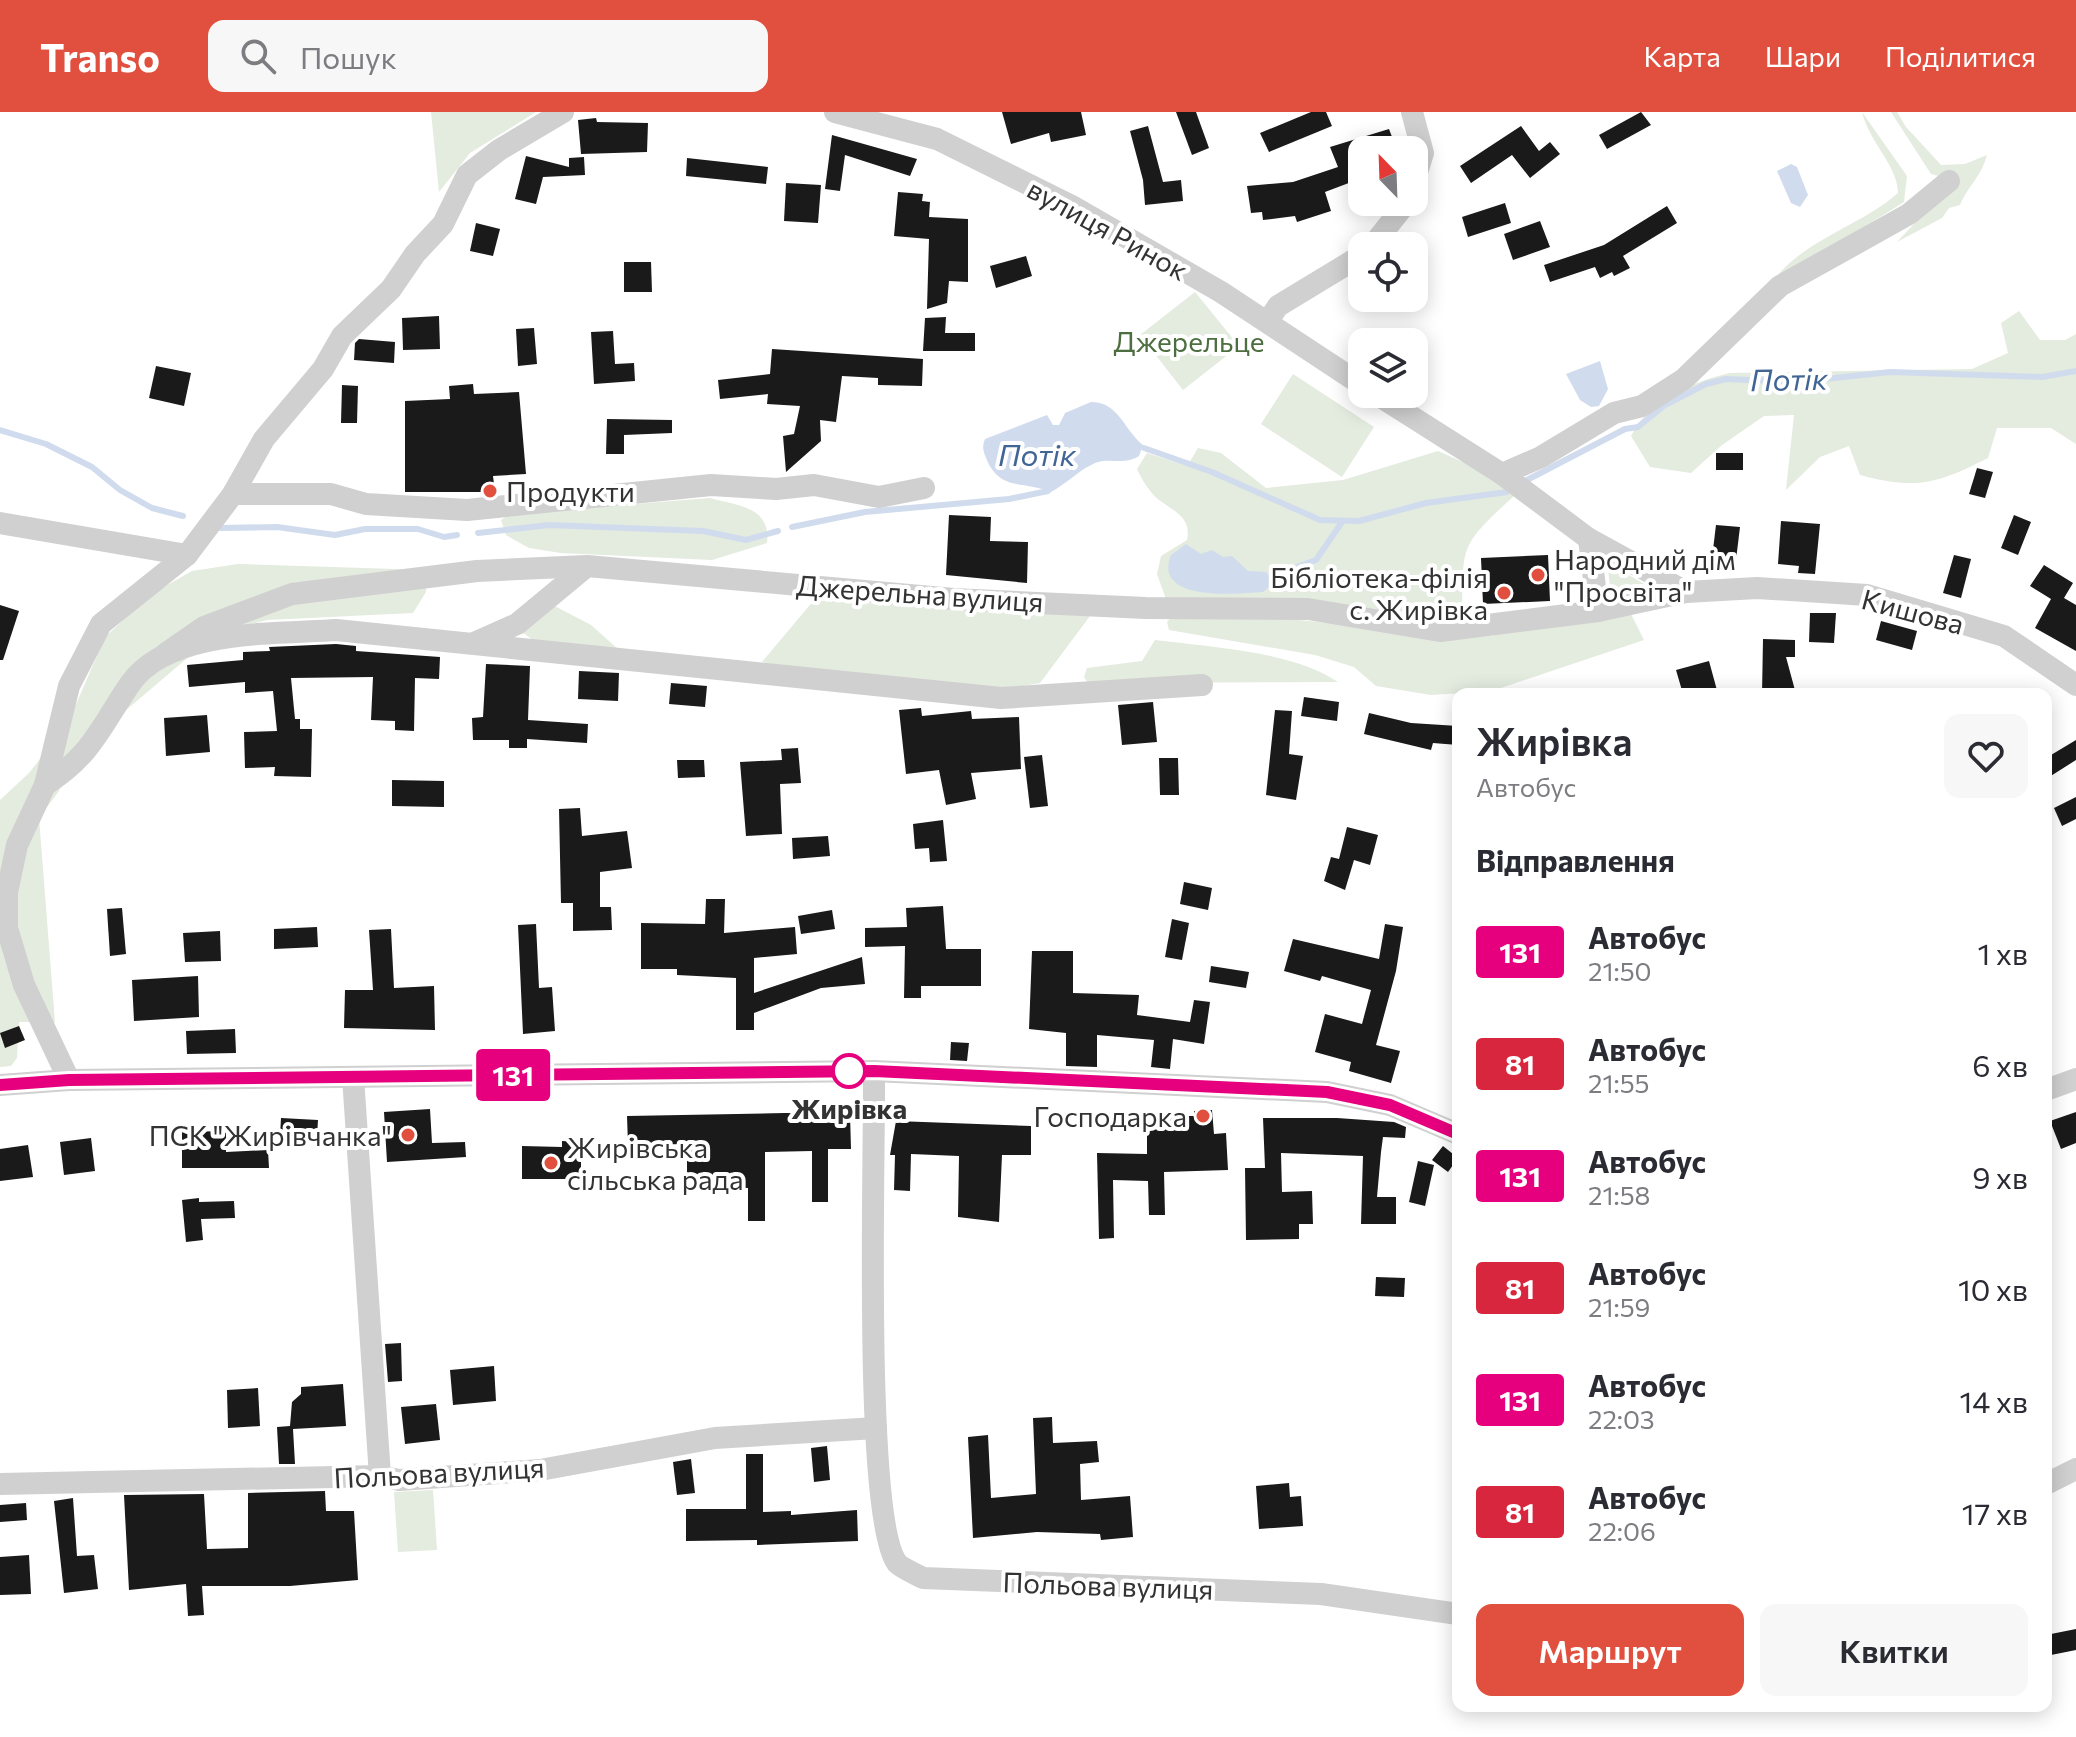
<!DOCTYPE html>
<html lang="uk">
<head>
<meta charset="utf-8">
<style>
  :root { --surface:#fff; --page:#f7f7f7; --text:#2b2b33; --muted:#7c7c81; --accent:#e1503e }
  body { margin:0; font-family:Commissioner,sans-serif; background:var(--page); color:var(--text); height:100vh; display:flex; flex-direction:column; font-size:30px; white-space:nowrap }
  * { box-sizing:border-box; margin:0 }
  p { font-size:26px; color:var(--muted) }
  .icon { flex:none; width:44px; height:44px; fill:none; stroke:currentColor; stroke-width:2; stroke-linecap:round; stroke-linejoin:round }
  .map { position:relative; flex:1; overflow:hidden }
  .panel { position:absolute; left:1452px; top:576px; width:600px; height:1024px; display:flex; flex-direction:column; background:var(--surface); border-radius:16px; box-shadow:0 4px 20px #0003 }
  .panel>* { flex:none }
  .badge { padding:0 16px; border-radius:6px; font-size:28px; line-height:52px }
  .needle { width:52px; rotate:337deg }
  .fabs { position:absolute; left:1348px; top:24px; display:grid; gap:16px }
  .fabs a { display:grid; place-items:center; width:80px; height:80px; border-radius:16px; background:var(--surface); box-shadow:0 4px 20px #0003; font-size:40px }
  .map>.badge { position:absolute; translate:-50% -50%; box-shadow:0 0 0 4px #fff }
  h2 { padding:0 24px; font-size:30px; line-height:72px }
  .round { display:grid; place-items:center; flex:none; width:84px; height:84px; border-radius:16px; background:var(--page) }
  .headline { display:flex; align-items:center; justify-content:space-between; height:136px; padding:0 24px }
  h1 { font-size:38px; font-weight:600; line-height:60px }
  .cta { display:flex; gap:16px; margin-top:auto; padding:16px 24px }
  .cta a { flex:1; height:92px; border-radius:16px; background:var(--accent); color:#fff; font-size:32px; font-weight:600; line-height:92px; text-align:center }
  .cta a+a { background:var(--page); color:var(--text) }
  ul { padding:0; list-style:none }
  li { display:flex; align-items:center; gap:24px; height:112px; padding:0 24px }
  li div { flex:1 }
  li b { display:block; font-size:30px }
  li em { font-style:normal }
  li .badge { min-width:88px; font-weight:700; text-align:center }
  header { display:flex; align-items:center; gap:48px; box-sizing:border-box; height:112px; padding:0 40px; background:var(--accent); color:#fff }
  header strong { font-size:38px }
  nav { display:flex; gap:44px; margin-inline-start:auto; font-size:28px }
  .search { width:560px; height:72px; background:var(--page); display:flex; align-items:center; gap:20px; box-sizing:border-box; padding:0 28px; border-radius:16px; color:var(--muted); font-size:30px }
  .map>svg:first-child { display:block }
</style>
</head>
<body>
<header>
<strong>Transo</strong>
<div class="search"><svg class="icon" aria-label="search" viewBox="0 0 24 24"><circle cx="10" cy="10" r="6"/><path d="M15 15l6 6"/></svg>Пошук</div>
<nav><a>Карта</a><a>Шари</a><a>Поділитися</a></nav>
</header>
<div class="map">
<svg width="2076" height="1625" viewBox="0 0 2076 1625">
  <rect width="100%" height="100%" fill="#fff"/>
  <!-- green -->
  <g fill="#e4ebdf">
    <polygon points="431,0 536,0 470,41 439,80"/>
    <path d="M1862 0 1907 64 1904 90 1770 174C1798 129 1860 115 1898 81 1898 54 1869 30 1862 0Z"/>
    <path d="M1891 0H1897L1906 15 1941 53 1965 52 1987 43C1980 67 1969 72 1960 93L1949 96 1942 106 1897 130 1955 68 1931 62Z"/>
    <polygon points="1195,180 1239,234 1183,278 1140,223"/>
    <path d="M2019 199 2040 228H2065L2076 222V332L2051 316H1997L1988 346C1937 372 1916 378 1860 363L1849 334 1820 345 1786 378 1794 303 1764 304 1722 333 1691 361 1650 355 1631 324C1649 288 1692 270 1730 261L1972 257 2008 241 2001 211Z"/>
    <polygon points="1293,262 1374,315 1342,365 1261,312"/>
    <path d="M1198 336 1221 341 1266 376 1343 368 1438 339 1474 355 1514 384C1456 437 1464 433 1462 510L1166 487 1157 462 1161 444 1187 428C1193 400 1165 398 1151 380 1145 373 1141 365 1137 357L1147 341 1187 354Z"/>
    <path d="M710 386C739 394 771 395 767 431L712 448 561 441 529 436 506 423 501 408 510 402Z"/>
    <polygon points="1607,450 1644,472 1645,476 1611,482"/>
    <polygon points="238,452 426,458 426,480 413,501 267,508 218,520 92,627 66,659 59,679 39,706 55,910 19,910 17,946 11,954 0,955 0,688 29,661 68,611 105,525 153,481 192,459"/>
    <polygon points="814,488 1090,504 1040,571 1010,576 831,564 762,550"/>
    <polygon points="549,491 591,513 618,537 533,528 522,520"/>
    <polygon points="1631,502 1644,528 1492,579 1431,583 1376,574 1354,555 1315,543 1169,518 1167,510 1172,504 1250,503 1338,512 1435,528 1489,524"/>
    <path d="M1155 528C1209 535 1293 539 1338 570L1088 571 1084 565 1087 556 1142 549Z"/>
    <polygon points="433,1378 437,1438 398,1440 394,1380"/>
  </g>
  <!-- water -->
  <g fill="#d0dced">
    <polygon points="1791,52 1797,55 1808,83 1800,95 1791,91 1777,59"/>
    <polygon points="1600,249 1608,277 1599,294 1591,295 1580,288 1566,262"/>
    <path d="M1091 290C1119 290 1123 317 1143 333L1139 344C1123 354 1110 345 1095 351 1079 358 1066 372 1051 380 1022 368 1000 380 986 346 983 338 982 335 985 327L1047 303 1053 313H1059L1065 301Z"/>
    <path d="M1186 432 1201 442 1212 438 1223 445 1232 444 1248 459 1266 460 1275 470 1263 480C1237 482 1152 490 1171 443Z"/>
  </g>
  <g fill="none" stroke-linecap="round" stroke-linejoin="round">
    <!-- stream -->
    <g stroke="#d0dced" stroke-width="6">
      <polyline points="0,318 46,332 92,355 120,378 152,396 183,404"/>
      <polyline points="1144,336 1212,360 1320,408 1359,409 1426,391 1507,380"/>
      <polyline points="1527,368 1625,317 1638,315 1665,293 1706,272 1726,267 1797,270 1890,260 2042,265 2076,259"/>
      <polyline points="792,415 865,400 1009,387 1048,379"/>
      <polyline points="221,416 277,415 335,423 365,417 418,417 444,425 457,423"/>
      <polyline points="478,421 549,413 703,419 746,428 778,419"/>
      <polyline points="1272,464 1316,448 1342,410"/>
    </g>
  </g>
  <!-- building -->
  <g fill="#1a1a1a">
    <polygon points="1002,0 1081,0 1086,23 1051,30 1049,21 1011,32"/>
    <polygon points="1176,0 1196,0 1209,36 1192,43"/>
    <polygon points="1311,0 1326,0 1332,14 1269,40 1260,21"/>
    <polygon points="1641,0 1651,13 1607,37 1599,23"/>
    <polygon points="596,6 597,10 648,11 647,40 581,42 578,8"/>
    <polygon points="1148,14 1163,70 1181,68 1183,89 1145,93 1143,68 1130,19"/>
    <polygon points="1521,14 1539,39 1550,30 1560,42 1530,66 1512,43 1471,71 1460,54"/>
    <polygon points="1389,17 1397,38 1362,38 1362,66 1325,80 1331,99 1297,110 1295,104 1263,108 1262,100 1251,101 1247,74 1293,70 1338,55 1330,35"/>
    <polygon points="832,23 917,47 910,64 845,43 840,79 825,77"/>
    <polygon points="526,44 569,55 569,46 584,45 585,63 543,65 536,92 515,87"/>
    <polygon points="687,46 768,55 766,72 686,64"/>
    <polygon points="786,71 821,73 818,111 784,109"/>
    <polygon points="898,80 923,82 922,89 930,90 929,105 968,107 968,170 949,169 947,191 927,197 929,127 894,124"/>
    <polygon points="1505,91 1511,111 1468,125 1462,105"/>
    <polygon points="1667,94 1677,111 1623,144 1630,156 1614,164 1612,160 1600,166 1595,155 1550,170 1544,153 1604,133"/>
    <polygon points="1540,109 1550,135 1513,148 1504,122"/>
    <polygon points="476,111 500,117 493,144 470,139"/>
    <polygon points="1026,144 1032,164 996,176 990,154"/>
    <polygon points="624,150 651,150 652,180 624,180"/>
    <polygon points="439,204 440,237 403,238 402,206"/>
    <polygon points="946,205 945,221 975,221 975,239 923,239 925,206"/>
    <polygon points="534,216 537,252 518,254 516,217"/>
    <polygon points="613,219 615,252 634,251 635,269 594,272 591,220"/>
    <polygon points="359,227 395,230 394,251 354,248 355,231"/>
    <polygon points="772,237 923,247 922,274 878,273 878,266 842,264 836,310 820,308 821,329 786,360 783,324 794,322 800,294 767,292 768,282 720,287 718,268 770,262"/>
    <polygon points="156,254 191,261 184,294 149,286"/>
    <polygon points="473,272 474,282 519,280 526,362 493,364 495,380 405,380 405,289 450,287 449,274"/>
    <polygon points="342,273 358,274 357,311 341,311"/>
    <polygon points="607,307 672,308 672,321 624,323 624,342 606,342"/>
    <rect x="1716" y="341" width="27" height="17"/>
    <polygon points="1977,356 1993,360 1985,386 1969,382"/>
    <polygon points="949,403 991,405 990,429 1028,430 1027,471 946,463"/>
    <polygon points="2014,403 2031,410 2018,443 2001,436"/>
    <polygon points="1781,409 1820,412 1815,462 1798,461 1799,454 1778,452"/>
    <polygon points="1716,413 1740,415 1735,456 1711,454"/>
    <polygon points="1548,443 1550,489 1483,492 1481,446"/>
    <polygon points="1954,443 1971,447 1961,486 1943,481"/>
    <polygon points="2044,453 2073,471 2064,486 2076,493 2076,539 2035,516 2051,487 2030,474"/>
    <polygon points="0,493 19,499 3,548 0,548"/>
    <polygon points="1810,501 1836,501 1834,531 1809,530"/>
    <polygon points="1881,509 1917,519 1912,538 1876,528"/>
    <polygon points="1763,527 1795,528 1795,545 1786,545 1796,582 1762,582"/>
    <polygon points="336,532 356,534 356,539 440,545 439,567 415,566 414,619 395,618 395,609 371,608 373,565 291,566 295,607 300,607 300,617 312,617 311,665 274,664 275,655 245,656 244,620 277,619 273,579 245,581 245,570 189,575 187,553 243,548 243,540 270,539 269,535"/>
    <polygon points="1709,549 1718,582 1683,582 1676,558"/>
    <polygon points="486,552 530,554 528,608 588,612 587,631 527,627 527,636 509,636 509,628 473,628 472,606 483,605"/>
    <polygon points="579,559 619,561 618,589 578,587"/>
    <polygon points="671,571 707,574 705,595 669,592"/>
    <polygon points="1304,585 1339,590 1337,609 1301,604"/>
    <polygon points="1153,590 1157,630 1122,633 1118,593"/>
    <polygon points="921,596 922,604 971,599 972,607 1019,605 1021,657 971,661 976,687 946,693 939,658 906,662 899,598"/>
    <polygon points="1275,598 1292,599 1289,642 1303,644 1296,688 1266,683"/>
    <polygon points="1369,601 1411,611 1458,614 1458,633 1433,631 1431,638 1364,622"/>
    <polygon points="207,603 210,640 166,644 164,606"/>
    <polygon points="2076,628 2076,648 2046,667 2046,646"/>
    <polygon points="798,636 801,671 780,672 782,722 746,724 740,650 782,648 781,637"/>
    <polygon points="1042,643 1048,694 1030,696 1024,645"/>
    <polygon points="1159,646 1178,646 1179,683 1160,683"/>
    <polygon points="677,648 704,648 705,665 678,666"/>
    <polygon points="392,668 444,669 444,695 392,694"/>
    <polygon points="2076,685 2076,707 2062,714 2054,696"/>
    <polygon points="580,696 582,724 627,719 632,756 600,760 600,795 611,795 612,818 573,819 573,791 561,791 559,697"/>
    <polygon points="943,708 947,749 930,750 929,736 915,737 913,712"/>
    <polygon points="1347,715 1378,723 1370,753 1354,748 1345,778 1324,769 1331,745 1339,747"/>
    <polygon points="828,724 830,744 793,747 792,726"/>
    <polygon points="1184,770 1212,776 1208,798 1180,792"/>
    <polygon points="706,787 725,787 724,821 795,815 797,842 754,846 754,881 862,845 865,872 821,876 754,901 754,918 736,918 736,866 677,863 677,857 641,857 641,811 705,812"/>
    <polygon points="943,794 946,837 981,837 981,874 921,874 921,886 904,886 905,834 865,835 865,816 907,815 906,796"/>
    <polygon points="122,796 126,842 110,844 107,797"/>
    <polygon points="832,798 835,817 801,822 798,804"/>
    <polygon points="1172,807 1189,811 1182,848 1165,845"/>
    <polygon points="536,812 539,876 552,875 555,919 523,922 518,813"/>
    <polygon points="1385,812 1403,815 1396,859 1376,933 1400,939 1391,971 1349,959 1351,950 1315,940 1325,902 1362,912 1371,878 1322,864 1320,869 1284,859 1293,827 1379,847"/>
    <polygon points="317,815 318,835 274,837 274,817"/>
    <polygon points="391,817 394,876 434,874 435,918 344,916 345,878 373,878 369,818"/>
    <polygon points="220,819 221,849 185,850 183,821"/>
    <polygon points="1032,839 1073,839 1073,881 1139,883 1137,903 1190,910 1194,888 1210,890 1204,932 1173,927 1170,957 1151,955 1154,928 1097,923 1097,955 1066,954 1066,921 1029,917"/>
    <polygon points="1211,854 1249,860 1246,876 1209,870"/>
    <polygon points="198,864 199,905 134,909 132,868"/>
    <polygon points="19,914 25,928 5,936 0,921"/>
    <polygon points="235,917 236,941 187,942 186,919"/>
    <polygon points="951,930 969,931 967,949 950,948"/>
    <polygon points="430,997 432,1031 465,1030 466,1045 387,1050 384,1000"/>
    <polygon points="1212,998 1214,1022 1226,1021 1228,1058 1164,1060 1165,1103 1149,1103 1148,1069 1113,1068 1114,1126 1099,1127 1097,1041 1147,1042 1147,1004 1194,1004 1194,999"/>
    <polygon points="2076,1000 2076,1031 2061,1037 2050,1009"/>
    <polygon points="785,1001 850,1002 851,1037 828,1037 828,1090 812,1090 812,1039 765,1040 765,1109 748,1109 748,1076 687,1074 687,1032 628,1033 627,1004"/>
    <polygon points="281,1006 318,1008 317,1025 280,1024"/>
    <polygon points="1263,1006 1337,1006 1394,1010 1406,1015 1405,1026 1383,1025 1381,1040 1377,1085 1396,1085 1396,1112 1361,1112 1363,1044 1281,1041 1282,1080 1312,1079 1313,1112 1299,1112 1299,1127 1246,1128 1245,1056 1265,1056"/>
    <polygon points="896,1009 1031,1014 1031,1043 1002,1043 999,1110 958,1105 959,1044 911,1042 910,1079 894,1078 895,1043 890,1043"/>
    <polygon points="226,1019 226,1040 268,1038 269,1056 182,1056 182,1020"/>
    <polygon points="91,1026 95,1059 64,1063 60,1030"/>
    <polygon points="562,1029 581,1030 581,1067 522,1067 522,1034 562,1035"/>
    <polygon points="28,1033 33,1065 0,1069 0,1037"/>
    <polygon points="1443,1034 1458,1046 1448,1060 1432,1048"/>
    <polygon points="1418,1049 1434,1053 1425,1094 1409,1090"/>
    <polygon points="199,1086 199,1090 234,1089 235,1106 201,1107 203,1128 186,1130 182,1088"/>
    <polygon points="1376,1165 1405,1166 1404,1185 1375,1184"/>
    <polygon points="401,1231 402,1269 388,1270 385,1232"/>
    <polygon points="494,1254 496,1289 453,1293 450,1258"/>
    <polygon points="343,1272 346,1314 293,1317 295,1352 279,1352 277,1315 290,1314 292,1290 301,1282 301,1275"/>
    <polygon points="258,1276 260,1314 228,1316 227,1278"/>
    <polygon points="436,1292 440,1328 405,1332 401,1295"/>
    <polygon points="1052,1305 1053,1331 1097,1329 1099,1350 1080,1352 1081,1388 1130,1384 1133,1425 1101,1428 1100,1422 1037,1420 973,1426 968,1325 988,1323 991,1386 1036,1382 1033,1306"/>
    <polygon points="827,1334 830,1368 814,1370 811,1336"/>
    <polygon points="746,1342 763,1342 763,1400 791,1399 791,1403 857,1398 858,1429 757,1433 757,1428 686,1429 686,1397 746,1397"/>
    <polygon points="691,1347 695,1381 677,1383 673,1350"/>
    <polygon points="1289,1371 1290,1385 1301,1384 1303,1414 1259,1417 1256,1374"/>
    <polygon points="325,1379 326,1399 354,1399 358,1468 290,1474 202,1474 204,1503 188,1504 186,1472 129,1478 124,1383 204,1382 207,1437 248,1436 248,1381"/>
    <polygon points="73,1386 77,1444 94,1443 98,1477 64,1481 54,1389"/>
    <polygon points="26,1391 27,1408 0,1410 0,1393"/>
    <polygon points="29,1443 31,1482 0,1483 0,1445"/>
    <polygon points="2076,1517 2076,1538 2046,1544 2046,1523"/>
  </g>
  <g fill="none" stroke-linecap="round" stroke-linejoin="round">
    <!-- minor -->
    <g stroke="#d0d0d0" stroke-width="22">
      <polyline points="835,0 937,27 1072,94 1221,180 1362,273"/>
      <polyline points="1412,0 1423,41 1414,70"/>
      <polyline points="1372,134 1407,90"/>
      <polyline points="1268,209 1278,194 1362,143"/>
      <polyline points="1376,282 1502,362 1589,427 1686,480"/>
      <polyline points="1502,362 1541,345 1614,301 1642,294 1684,267 1780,174 1909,102 1949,69"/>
      <polyline points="233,382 331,382 366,392 467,398 711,373 776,377 814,373 879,385 924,376"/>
      <polyline points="0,411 187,443"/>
      <polyline points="1589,427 1598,499"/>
      <polyline points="474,531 517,512 587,454"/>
      <polyline points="165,542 204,515 292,482 477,459 587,454 954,487 1146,496 1308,497 1440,519 1598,499 1686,480 1757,476 1867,483 2004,524 2076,573"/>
      <path d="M45 673C92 643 100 616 130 572 168 517 276 522 336 518L1001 586 1202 573"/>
      <path d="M874 959C875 1037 863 1405 897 1451 903 1457 916 1462 923 1466L1321 1482 1458 1502"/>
      <polyline points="353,965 380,1364"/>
      <polyline points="69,968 24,873 7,816 7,780 17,733 45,673 69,574 101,512 187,443 233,382 264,327 323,257 342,224 391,177 415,142 443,112 467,63 499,38 563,0"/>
      <polyline points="0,973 69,968 874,959 1327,980 1390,993 1458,1022"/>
      <polyline points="2046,978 2076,967"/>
      <polyline points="0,1372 380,1364 399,1368 540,1358 715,1326 876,1316"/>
      <polyline points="2046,1372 2076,1357"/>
    </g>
  </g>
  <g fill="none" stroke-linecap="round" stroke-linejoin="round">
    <defs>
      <polyline id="line" points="0,973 69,968 874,959 1327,980 1390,993 1458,1022"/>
    </defs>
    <!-- line casing -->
    <use href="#line" stroke="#fff" stroke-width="18"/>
    <!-- line -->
    <use href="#line" stroke="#e6007e" stroke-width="12"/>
  </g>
  <!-- markers -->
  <g fill="#e1503e" stroke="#fff" stroke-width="3">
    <circle cx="490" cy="379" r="8"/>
    <circle cx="1538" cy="463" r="8"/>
    <circle cx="1504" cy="481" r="8"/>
    <circle cx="1203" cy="1004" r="8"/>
    <circle cx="408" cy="1023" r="8"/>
    <circle cx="551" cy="1051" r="8"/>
  </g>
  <circle fill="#fff" stroke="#e6007e" stroke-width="4" cx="849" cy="959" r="16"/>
  <g text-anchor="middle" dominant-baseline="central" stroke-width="8" stroke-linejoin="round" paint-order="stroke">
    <!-- street labels -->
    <g font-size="28" fill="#333" stroke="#fff">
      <text transform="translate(1108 117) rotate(29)">вулиця Ринок</text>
      <text transform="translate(920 481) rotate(4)">Джерельна вулиця</text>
      <text transform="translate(1913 499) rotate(15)">Кишова</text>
      <text transform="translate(439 1360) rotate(-3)">Польова вулиця</text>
      <text transform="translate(1108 1473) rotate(2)">Польова вулиця</text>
    </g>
    <!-- park labels -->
    <g font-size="28" fill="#4d6e40" stroke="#fff">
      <text x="1189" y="229">Джерельце</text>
    </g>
    <!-- poi labels -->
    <g font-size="28" fill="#333" stroke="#fff" text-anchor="start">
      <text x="506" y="379">Продукти</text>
      <text x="1554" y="447">Народний дім<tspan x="1554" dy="32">"Просвіта"</tspan></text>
      <text x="1488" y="465" text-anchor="end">Бібліотека-філія<tspan x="1488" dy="32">с. Жирівка</tspan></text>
      <text x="1187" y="1004" text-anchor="end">Господарка</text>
      <text x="392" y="1023" text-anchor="end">ПСК "Жирівчанка"</text>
      <text x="567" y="1035">Жирівська<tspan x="567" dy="32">сільська рада</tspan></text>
    </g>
    <!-- stop labels -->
    <g font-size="28" font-weight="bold" fill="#333" stroke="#fff">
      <text x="849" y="996">Жирівка</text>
    </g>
    <!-- water labels -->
    <g font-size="30" font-style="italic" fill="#416594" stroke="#fff">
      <text transform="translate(1789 266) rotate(-1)">Потік</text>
      <text x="1037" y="341">Потік</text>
    </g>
  </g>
</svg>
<div class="fabs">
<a><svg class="needle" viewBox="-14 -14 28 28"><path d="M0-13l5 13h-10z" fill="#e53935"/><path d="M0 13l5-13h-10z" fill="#7c7c81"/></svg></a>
<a><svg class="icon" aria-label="locate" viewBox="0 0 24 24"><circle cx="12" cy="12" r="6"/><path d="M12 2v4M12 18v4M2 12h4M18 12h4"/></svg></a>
<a><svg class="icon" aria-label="layers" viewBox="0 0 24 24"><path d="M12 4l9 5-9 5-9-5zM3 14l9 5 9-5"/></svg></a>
</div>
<b class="badge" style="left:513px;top:963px;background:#e6007e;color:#fff">131</b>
<section class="panel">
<div class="headline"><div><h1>Жирівка</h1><p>Автобус</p></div><a class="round"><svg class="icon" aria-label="heart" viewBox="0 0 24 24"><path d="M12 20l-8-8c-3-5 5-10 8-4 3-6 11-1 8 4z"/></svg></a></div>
<h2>Відправлення</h2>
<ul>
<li><span class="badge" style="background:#e6007e;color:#fff">131</span><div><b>Автобус</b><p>21:50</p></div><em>1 хв</em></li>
<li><span class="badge" style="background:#d7263d;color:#fff">81</span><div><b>Автобус</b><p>21:55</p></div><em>6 хв</em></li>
<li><span class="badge" style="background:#e6007e;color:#fff">131</span><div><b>Автобус</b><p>21:58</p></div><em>9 хв</em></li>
<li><span class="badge" style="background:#d7263d;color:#fff">81</span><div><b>Автобус</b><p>21:59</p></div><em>10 хв</em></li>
<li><span class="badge" style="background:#e6007e;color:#fff">131</span><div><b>Автобус</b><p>22:03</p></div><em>14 хв</em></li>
<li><span class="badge" style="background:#d7263d;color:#fff">81</span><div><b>Автобус</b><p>22:06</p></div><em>17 хв</em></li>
</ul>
<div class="cta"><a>Маршрут</a><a>Квитки</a></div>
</section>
</div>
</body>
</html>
